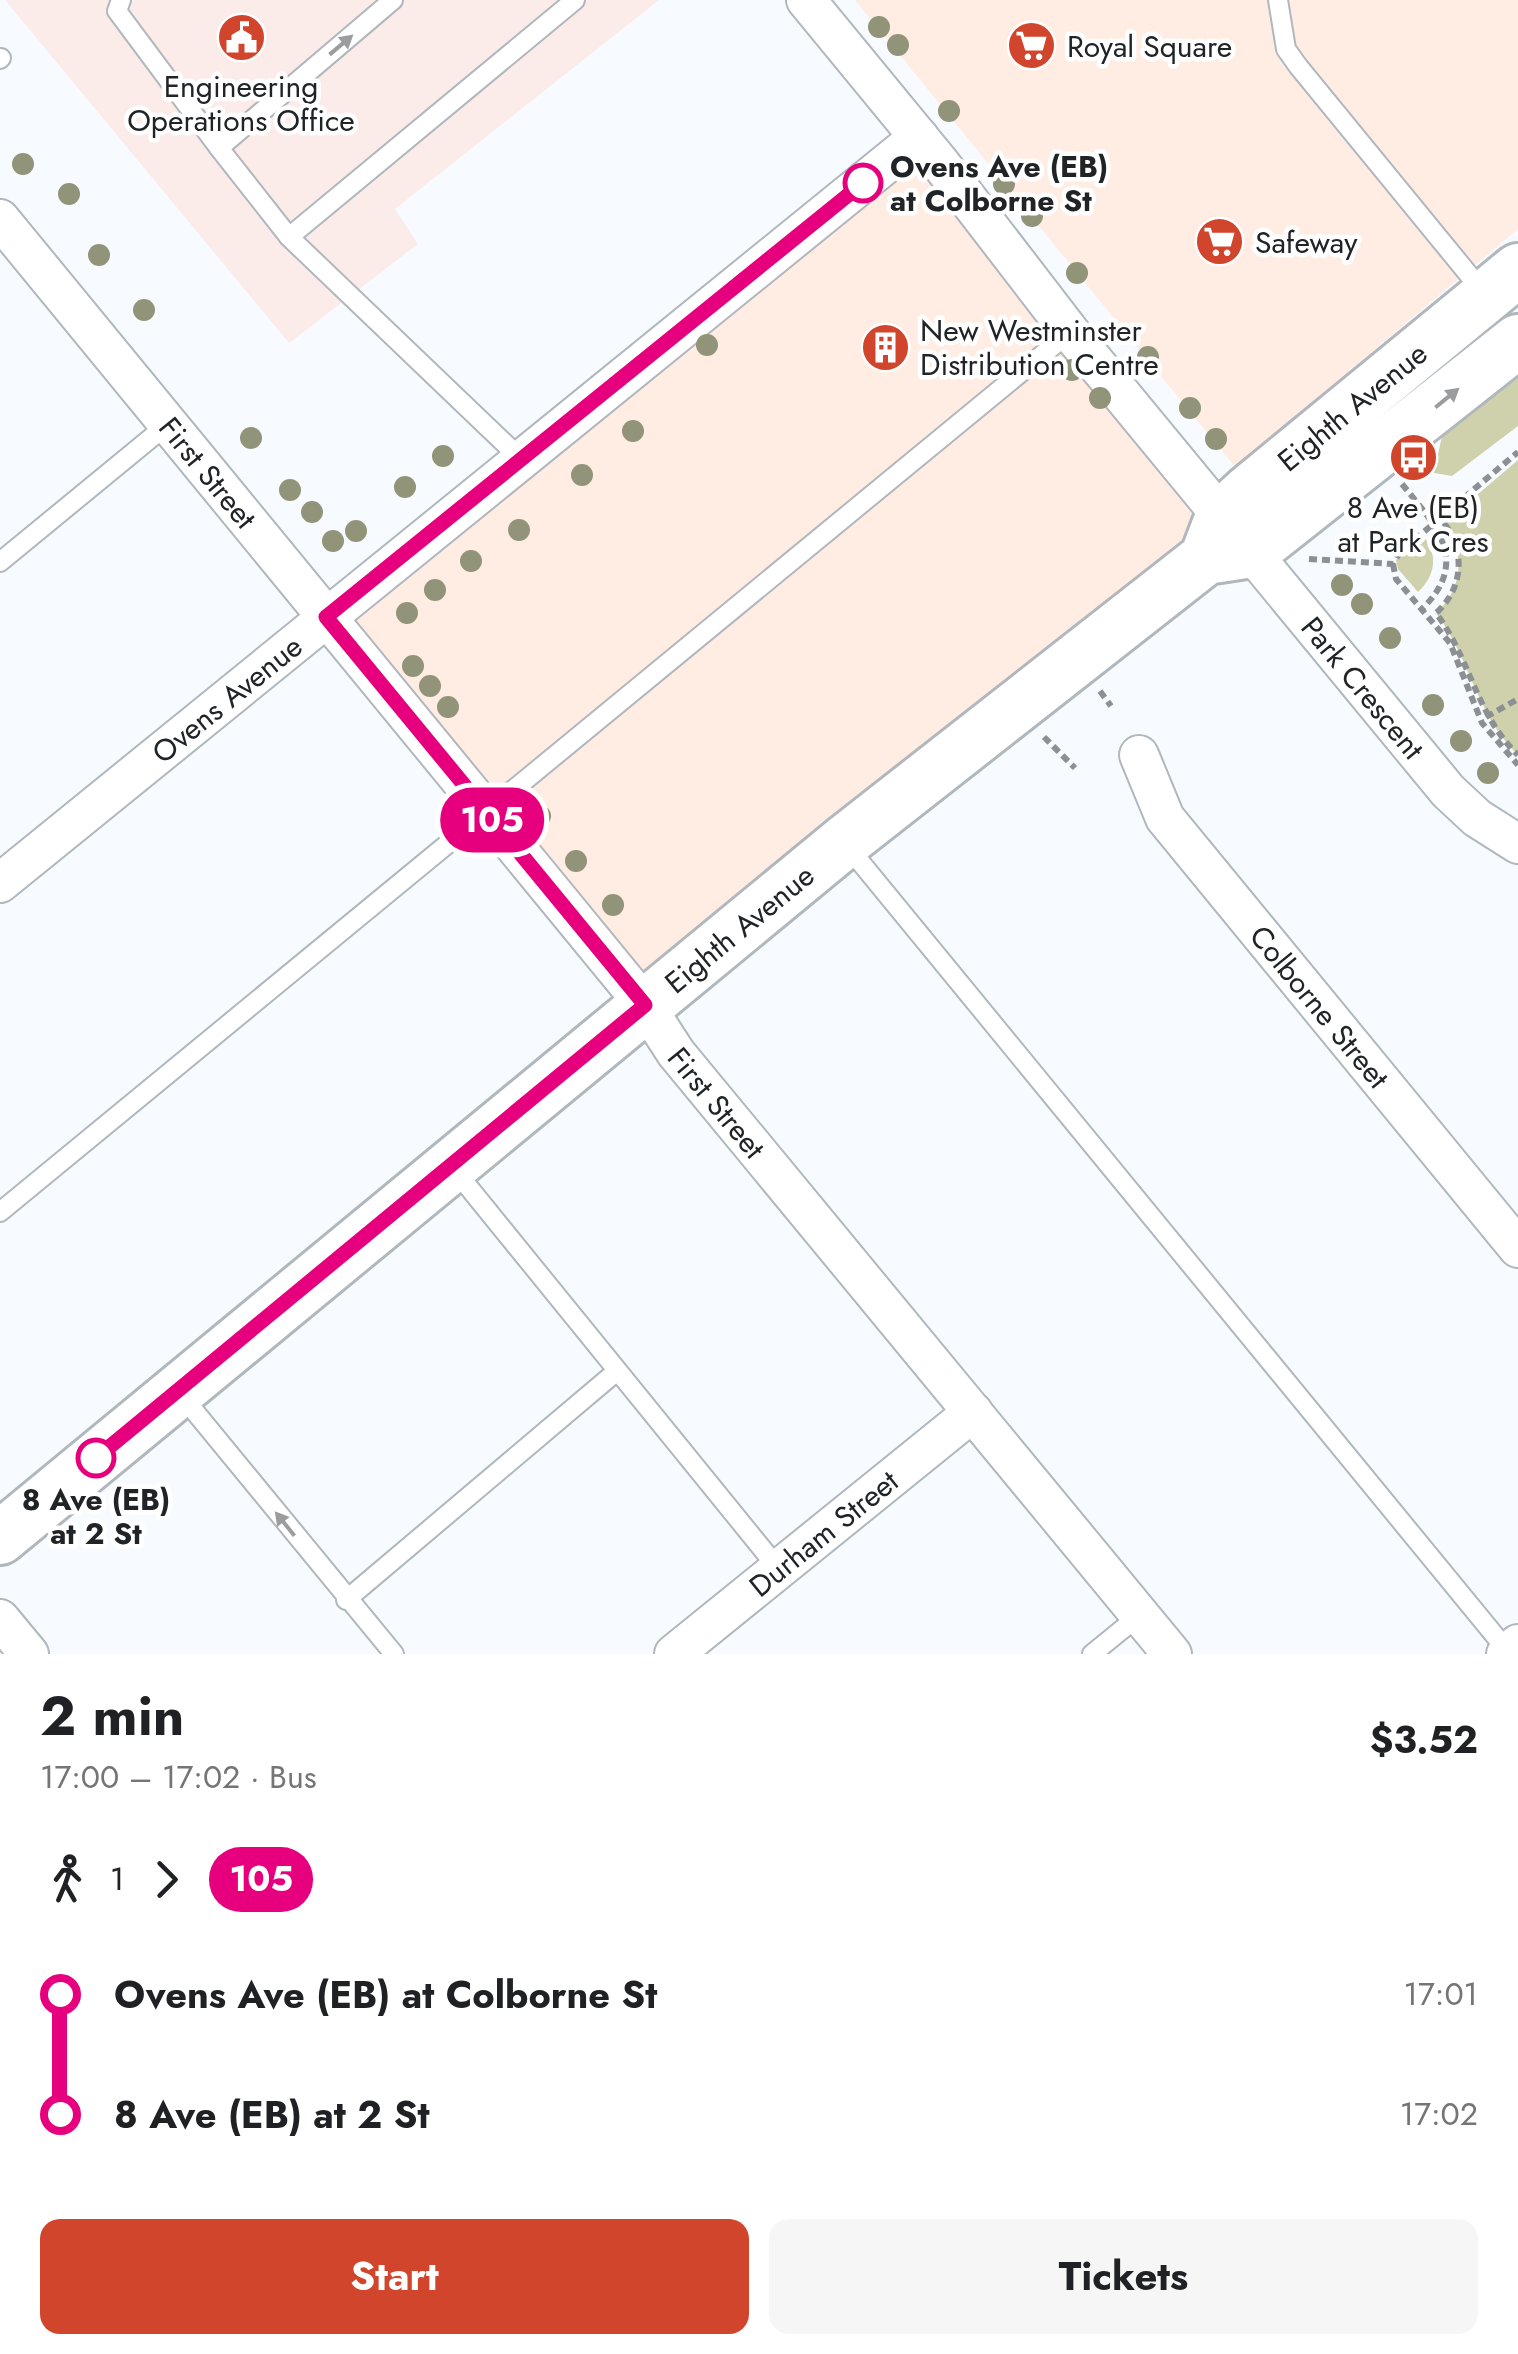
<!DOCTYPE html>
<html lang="en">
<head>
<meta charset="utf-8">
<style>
  :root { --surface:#fff; --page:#f6f6f6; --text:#202124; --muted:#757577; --accent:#d0452c }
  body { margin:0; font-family:Jost,sans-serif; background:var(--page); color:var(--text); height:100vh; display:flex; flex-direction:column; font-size:38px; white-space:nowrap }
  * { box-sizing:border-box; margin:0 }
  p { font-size:32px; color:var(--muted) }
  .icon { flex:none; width:55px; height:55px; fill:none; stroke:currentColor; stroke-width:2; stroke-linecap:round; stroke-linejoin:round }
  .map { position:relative; height:1654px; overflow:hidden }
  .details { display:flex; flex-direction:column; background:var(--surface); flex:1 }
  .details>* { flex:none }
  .badge { padding:0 20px; border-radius:32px; font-size:35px; line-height:65px }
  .map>.badge { position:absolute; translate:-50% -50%; box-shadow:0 0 0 5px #fff }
  .legs { display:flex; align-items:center; gap:15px; height:110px; padding:0 40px; font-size:32px }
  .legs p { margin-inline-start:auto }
  .overview { display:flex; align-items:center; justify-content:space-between; height:170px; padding:0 40px }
  h1 { font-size:55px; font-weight:700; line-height:75px }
  .action { display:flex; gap:20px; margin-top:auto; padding:20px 40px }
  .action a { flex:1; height:115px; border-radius:20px; background:var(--accent); color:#fff; font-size:40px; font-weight:700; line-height:115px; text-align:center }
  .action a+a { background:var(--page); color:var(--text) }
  ul { padding:0 40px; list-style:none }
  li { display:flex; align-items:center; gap:35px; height:120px; font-size:38px }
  li i { display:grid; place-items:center; width:15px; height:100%; margin:0 12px; background:currentColor }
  li i::after { content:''; width:25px; height:25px; margin:-12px; border:8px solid; border-radius:50%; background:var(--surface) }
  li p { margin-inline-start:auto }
  li:first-child i { background:linear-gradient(#0000 50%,currentColor 0) }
  li:last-child i { background:linear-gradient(currentColor 50%,#0000 0) }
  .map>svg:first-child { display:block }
</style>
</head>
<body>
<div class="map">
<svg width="1518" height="1654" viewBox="0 0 1518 1654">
  <rect width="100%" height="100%" fill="#f7fbff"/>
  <!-- commercial -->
  <g fill="#ffece3">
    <polygon points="855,0 1518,0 1518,229 1235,467"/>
    <polygon points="918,160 1217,524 646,990 347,625"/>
  </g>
  <!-- industrial -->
  <polygon fill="#fcece9" points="5,0 659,0 395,209 418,244 289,343"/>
  <!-- green -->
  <g fill="#ced1ac">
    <polygon points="1518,374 1518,426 1452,476 1434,473 1442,436"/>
    <path d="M1518 460V755C1476 715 1470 658 1436 613 1463 589 1466 552 1444 523Z"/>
    <path d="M1423 536C1439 555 1435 576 1418 592L1398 569 1396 560Z"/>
  </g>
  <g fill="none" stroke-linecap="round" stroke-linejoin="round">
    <defs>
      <g id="lane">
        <polyline points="121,0 117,11 219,148 393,0"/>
        <polyline points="1278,0 1286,49 1298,66 1483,292"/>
        <polyline points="0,59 1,58"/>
        <polyline points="219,148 289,237 521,459"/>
        <polyline points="289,237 575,0"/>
        <polyline points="0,562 168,424"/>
        <polyline points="848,847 1510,1654"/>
        <polyline points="453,1168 777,1567"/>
        <polyline points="0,1212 1070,332"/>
        <polyline points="182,1396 394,1654"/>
        <polyline points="346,1600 617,1371"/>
        <polyline points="1092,1654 1140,1615"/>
      </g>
      <g id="street">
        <path id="s1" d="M806 0 940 163 1070 332 1448 791 1477 818 1518 844"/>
        <path id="s2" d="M0 219 645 1005 676 1053 1172 1654"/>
        <path id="s3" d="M1139 755 1165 818 1518 1248"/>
        <path id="s4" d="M0 883 919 137"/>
        <polyline points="0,1619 29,1654"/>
        <path id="s5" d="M674 1654 973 1412"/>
        <polyline points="1506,1654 1518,1644"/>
      </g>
      <g id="secondary">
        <path id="s6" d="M1206 558 1222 516 1248 492 1518 270"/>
        <path id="s7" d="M0 1538 844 842 1206 558 1252 551 1518 341"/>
      </g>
    </defs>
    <!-- lane casing -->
    <use href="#lane" stroke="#b0b7bd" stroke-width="22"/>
    <!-- street casing -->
    <use href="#street" stroke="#b0b7bd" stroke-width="42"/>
    <!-- secondary casing -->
    <use href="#secondary" stroke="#b0b7bd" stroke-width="58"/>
    <!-- path -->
    <g stroke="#8c9093" stroke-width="6" stroke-dasharray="8 5" stroke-linecap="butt">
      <path d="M1402 484C1436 526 1471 561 1422 609"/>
      <path d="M1444 523C1466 552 1463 589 1436 613 1470 658 1476 715 1518 755"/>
      <polyline points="1309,559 1393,564 1400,552 1518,452"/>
      <polyline points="1393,564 1396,579 1450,643 1482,723 1518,765"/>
      <polyline points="1100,691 1111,706"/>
      <polyline points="1486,717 1518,699"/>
      <polyline points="1044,737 1075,768"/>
    </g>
    <!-- lane -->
    <use href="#lane" stroke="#fff" stroke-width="18"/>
    <!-- street -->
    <use href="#street" stroke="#fff" stroke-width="38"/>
    <!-- secondary -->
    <use href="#secondary" stroke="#fff" stroke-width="52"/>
  </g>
  <!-- trees -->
  <g fill="#919478">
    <circle cx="879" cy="27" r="11"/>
    <circle cx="898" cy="45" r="11"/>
    <circle cx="949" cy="111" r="11"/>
    <circle cx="23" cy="164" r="11"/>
    <circle cx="1004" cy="184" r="11"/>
    <circle cx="69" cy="194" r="11"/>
    <circle cx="1032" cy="216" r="11"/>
    <circle cx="99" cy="255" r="11"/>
    <circle cx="1077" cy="273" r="11"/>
    <circle cx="144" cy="310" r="11"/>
    <circle cx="707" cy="345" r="11"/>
    <circle cx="1148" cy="357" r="11"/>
    <circle cx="1072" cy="370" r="11"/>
    <circle cx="1100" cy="398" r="11"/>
    <circle cx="1190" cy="408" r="11"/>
    <circle cx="633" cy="431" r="11"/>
    <circle cx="251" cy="438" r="11"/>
    <circle cx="1216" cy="439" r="11"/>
    <circle cx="443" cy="456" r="11"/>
    <circle cx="582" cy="475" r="11"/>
    <circle cx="405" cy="487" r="11"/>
    <circle cx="290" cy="490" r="11"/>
    <circle cx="312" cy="512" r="11"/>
    <circle cx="519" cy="530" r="11"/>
    <circle cx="356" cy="531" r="11"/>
    <circle cx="333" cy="541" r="11"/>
    <circle cx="471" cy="561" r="11"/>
    <circle cx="1342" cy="585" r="11"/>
    <circle cx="435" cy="590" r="11"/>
    <circle cx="1362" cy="604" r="11"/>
    <circle cx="407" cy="613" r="11"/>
    <circle cx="1390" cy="638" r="11"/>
    <circle cx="413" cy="666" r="11"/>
    <circle cx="430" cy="686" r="11"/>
    <circle cx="1433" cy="705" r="11"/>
    <circle cx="448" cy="707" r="11"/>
    <circle cx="1461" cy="741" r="11"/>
    <circle cx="1488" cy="773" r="11"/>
    <circle cx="540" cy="816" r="11"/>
    <circle cx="576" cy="861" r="11"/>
    <circle cx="613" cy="905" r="11"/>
  </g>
  <!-- one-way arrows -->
  <defs><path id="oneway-solid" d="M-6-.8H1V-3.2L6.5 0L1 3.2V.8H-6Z" transform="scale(2.5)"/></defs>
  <g fill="#9b9c9d">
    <use href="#oneway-solid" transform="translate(341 45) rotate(-40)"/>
    <use href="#oneway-solid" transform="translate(1447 398) rotate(-39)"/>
    <use href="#oneway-solid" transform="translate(285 1524) rotate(-129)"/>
  </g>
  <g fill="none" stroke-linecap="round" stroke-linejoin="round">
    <defs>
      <polyline id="line-1" points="96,1458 645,1005 326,617 863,183"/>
    </defs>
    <!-- line-1 casing -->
    <use href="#line-1" stroke="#fff" stroke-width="22"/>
    <!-- line-1 -->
    <use href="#line-1" stroke="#e6007e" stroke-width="15"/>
  </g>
  <!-- icons -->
  <defs>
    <symbol id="civic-disc" viewBox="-11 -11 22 22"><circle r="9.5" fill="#d0452c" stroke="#fff"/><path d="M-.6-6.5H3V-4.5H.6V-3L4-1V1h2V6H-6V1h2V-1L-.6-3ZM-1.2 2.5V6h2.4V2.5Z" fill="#fff"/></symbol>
    <symbol id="supermarket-disc" viewBox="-11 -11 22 22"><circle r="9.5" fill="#d0452c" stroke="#fff"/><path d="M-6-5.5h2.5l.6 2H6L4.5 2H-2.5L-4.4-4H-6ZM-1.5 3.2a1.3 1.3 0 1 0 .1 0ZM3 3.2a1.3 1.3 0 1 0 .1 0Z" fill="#fff"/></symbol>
    <symbol id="building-disc" viewBox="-11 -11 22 22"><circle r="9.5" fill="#d0452c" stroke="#fff"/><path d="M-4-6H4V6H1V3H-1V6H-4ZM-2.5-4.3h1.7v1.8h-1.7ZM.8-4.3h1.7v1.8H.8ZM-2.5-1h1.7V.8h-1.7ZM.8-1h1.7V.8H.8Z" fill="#fff"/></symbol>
    <symbol id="bus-disc" viewBox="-11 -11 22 22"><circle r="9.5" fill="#d0452c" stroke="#fff"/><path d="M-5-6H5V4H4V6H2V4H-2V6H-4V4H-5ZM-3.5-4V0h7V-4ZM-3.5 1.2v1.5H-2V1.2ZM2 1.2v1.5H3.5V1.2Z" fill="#fff"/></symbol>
  </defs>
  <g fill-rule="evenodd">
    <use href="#civic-disc" x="214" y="10" width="55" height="55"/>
    <use href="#supermarket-disc" x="1004" y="18" width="55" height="55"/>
    <use href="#supermarket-disc" x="1192" y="214" width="55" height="55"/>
    <use href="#building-disc" x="858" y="320" width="55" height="55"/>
    <use href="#bus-disc" x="1386" y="430" width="55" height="55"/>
  </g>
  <!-- markers -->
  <g fill="#fff" stroke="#e6007e" stroke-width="5">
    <circle cx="863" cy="183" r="18"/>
    <circle cx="96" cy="1458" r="18"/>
  </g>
  <g text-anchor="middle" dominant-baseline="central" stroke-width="9" stroke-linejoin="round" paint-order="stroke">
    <!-- poi labels -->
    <g font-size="30" fill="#212426" stroke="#fff" text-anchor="start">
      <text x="1067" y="46">Royal Square</text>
      <text x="241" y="86" text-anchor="middle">Engineering<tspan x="241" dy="34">Operations Office</tspan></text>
      <text x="1255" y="242">Safeway</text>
      <text x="920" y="330">New Westminster<tspan x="920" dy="34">Distribution Centre</tspan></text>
      <text x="1413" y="507" text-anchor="middle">8 Ave (EB)<tspan x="1413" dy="34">at Park Cres</tspan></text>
    </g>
    <!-- stop labels -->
    <g font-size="30" font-weight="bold" fill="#212426" stroke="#fff" text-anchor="start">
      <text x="890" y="166">Ovens Ave (EB)<tspan x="890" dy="34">at Colborne St</tspan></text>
      <text x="96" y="1499" text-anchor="middle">8 Ave (EB)<tspan x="96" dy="34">at 2 St</tspan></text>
    </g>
    <!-- street labels -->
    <g font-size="30" fill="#212426" stroke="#fff">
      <text stroke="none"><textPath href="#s6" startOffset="215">Eighth Avenue</textPath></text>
      <text stroke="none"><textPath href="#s2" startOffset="328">First Street</textPath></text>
      <text stroke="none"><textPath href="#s1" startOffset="885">Park Crescent</textPath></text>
      <text stroke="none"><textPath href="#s4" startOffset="292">Ovens Avenue</textPath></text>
      <text stroke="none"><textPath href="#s7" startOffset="958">Eighth Avenue</textPath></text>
      <text stroke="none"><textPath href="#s3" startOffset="312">Colborne Street</textPath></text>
      <text stroke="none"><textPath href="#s2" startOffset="1138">First Street</textPath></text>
      <text stroke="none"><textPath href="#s5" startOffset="192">Durham Street</textPath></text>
    </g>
  </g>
</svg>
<b class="badge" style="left:492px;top:820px;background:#e6007e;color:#fff">105</b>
</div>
<section class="details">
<div class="overview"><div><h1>2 min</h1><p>17:00 – 17:02 · Bus</p></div><b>$3.52</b></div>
<div class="legs"><svg class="icon" aria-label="walk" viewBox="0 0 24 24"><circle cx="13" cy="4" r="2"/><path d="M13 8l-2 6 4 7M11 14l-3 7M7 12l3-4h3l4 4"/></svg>1<svg class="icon" aria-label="forward" viewBox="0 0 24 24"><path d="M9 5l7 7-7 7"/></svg><b class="badge" style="background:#e6007e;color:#fff">105</b></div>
<ul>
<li><i style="color:#e6007e"></i><b>Ovens Ave (EB) at Colborne St</b><p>17:01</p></li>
<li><i style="color:#e6007e"></i><b>8 Ave (EB) at 2 St</b><p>17:02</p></li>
</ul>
<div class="action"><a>Start</a><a>Tickets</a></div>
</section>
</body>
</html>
